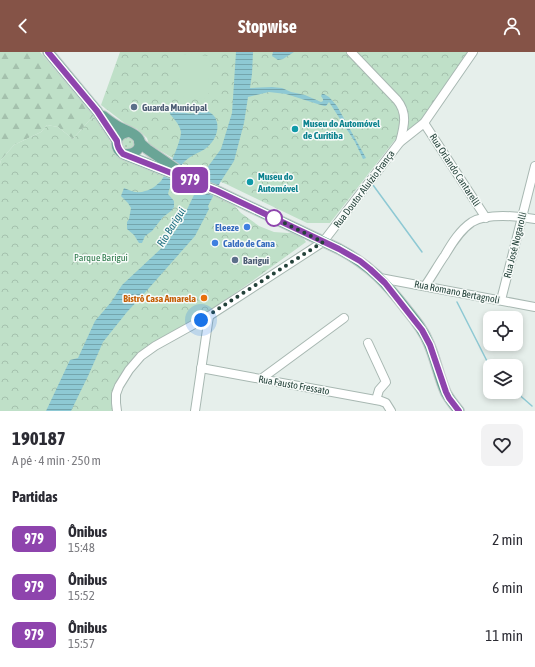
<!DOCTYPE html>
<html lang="pt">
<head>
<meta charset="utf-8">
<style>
  :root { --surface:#fff; --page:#f2f2f3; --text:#2b2b33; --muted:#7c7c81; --accent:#855347 }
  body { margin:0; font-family:"Asap Condensed",sans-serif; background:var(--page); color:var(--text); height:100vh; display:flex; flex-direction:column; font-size:15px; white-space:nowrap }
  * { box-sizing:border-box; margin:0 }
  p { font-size:13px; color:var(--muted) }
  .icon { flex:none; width:22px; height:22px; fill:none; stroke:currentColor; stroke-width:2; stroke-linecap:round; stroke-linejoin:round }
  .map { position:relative; height:359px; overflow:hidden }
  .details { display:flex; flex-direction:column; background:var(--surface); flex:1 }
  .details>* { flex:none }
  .badge { padding:0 8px; border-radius:6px; font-size:14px; line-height:26px }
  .fabs { position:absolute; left:483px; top:259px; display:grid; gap:8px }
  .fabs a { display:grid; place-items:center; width:40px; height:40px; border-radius:8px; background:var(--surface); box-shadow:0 2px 6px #0003; font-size:20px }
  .you { position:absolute; width:20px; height:20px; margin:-10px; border:3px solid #fff; border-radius:50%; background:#1a73e8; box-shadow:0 0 0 6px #1a73e833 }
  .map>.badge { position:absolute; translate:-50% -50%; box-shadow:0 0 0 2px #fff }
  h2 { padding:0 12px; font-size:15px; line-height:36px }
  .round { display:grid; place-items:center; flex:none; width:42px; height:42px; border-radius:8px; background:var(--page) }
  .head { display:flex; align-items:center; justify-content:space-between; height:68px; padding:0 12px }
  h1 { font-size:19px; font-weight:700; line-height:30px }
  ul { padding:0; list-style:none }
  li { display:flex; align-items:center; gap:12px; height:48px; padding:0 12px }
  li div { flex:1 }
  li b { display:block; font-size:15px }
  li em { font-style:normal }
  li .badge { min-width:44px; font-weight:700; text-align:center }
  header { display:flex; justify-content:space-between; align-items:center; height:52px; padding:0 12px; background:var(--accent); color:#fff; font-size:18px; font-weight:700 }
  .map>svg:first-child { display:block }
</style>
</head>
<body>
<header><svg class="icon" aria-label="back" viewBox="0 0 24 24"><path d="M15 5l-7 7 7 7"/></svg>Stopwise<svg class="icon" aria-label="person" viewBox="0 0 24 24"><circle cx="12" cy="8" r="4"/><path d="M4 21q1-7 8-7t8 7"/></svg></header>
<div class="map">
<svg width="535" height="359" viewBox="0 0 535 359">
  <defs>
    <pattern id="grass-dots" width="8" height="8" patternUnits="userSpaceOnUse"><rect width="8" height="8" fill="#bfe0c8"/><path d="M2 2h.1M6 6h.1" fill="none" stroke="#a4c1ad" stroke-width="1.8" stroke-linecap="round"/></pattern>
    <pattern id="forest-firs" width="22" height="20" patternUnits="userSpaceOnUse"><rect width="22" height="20" fill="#bfe0c8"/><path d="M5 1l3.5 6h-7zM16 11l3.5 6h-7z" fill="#a4c1ad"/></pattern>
    <pattern id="park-crowns" width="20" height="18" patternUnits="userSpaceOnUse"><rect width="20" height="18" fill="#bfe0c8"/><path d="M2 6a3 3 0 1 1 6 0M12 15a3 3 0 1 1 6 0" fill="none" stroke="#a4c1ad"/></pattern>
    <pattern id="water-rules" width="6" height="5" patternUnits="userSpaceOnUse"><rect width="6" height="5" fill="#8ec9d4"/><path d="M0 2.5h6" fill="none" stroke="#74a5ad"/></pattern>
  </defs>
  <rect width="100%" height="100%" fill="#e6efeb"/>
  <!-- grass -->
  <polygon fill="url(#grass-dots)" points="125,83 137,89 133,98 122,97 120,87"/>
  <!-- forest -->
  <polygon fill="url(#forest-firs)" points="0,0 40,0 94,63 73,87 58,75 47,73 41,80 14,93 1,108 0,112"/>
  <!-- park -->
  <g fill="url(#park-crowns)">
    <polygon points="120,0 468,0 421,68 394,89 330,171 307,171 226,132 196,120 149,92 147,86 137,77 127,73 101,53"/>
    <path d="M94 63 104 76 116 103 151 115 229 148 241 161 259 174 274 180 288 181 298 179 306 190C271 215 236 242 199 265 176 279 147 290 129 312 117 326 111 340 113 359H0V112L1 108 14 93 41 80 47 73 58 75 73 87Z"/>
  </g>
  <!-- pitch -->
  <polygon fill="#bfe0c8" points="180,2 210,4 208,47 177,44"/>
  <!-- water -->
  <g fill="url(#water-rules)">
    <polygon points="236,0 253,0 252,22 250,36 272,35 282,36 291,40 305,43 321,50 323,49 323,47 321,44 322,42 324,42 329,45 337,54 366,106 363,107 355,90 329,50 326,54 324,54 286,42 269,40 248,45 244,71 234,109 221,129 208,154 209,157 195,184 142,244 127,260 103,290 89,322 71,359 46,359 70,308 78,306 95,269 112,249 122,233 166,192 180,172 207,116 221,97 232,61"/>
    <polygon points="273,0 294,0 283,7 278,8 272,4"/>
    <path d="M173 56C186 61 191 65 204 57 207 59 212 61 214 64 222 75 215 90 205 97 198 101 190 104 184 110 179 116 173 130 169 138L168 142 174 149V155L171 159 163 165 152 179 145 184 142 191H139L134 183 127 177V170L129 167 131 156 128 151 121 144 124 136C131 139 138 142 145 139 151 138 157 133 161 129 167 121 181 90 181 80 180 73 174 67 170 62V58Z"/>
  </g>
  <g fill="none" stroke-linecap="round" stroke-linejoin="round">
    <!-- stream -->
    <g stroke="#8ec9d4" stroke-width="1.5">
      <polyline points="373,133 422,200"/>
      <polyline points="457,250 490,315"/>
      <polyline points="516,340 532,354"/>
    </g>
    <defs>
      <g id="minor">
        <path d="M351 0 397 48C408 61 404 75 400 90"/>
        <polyline points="424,71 486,166"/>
        <polyline points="380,226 535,255"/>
        <path d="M425 234C432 224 438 213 445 203 452 191 460 178 472 170 487 161 518 164 535 167"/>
        <polyline points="501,248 535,114"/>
        <polyline points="368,291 386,330 379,338 376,348"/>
        <polyline points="201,316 381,349 386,351 391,359"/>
        <polyline points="261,327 344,266"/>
        <polyline points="117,359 116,351 116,342 119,334 129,318 141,304 155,294 209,264 323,190 400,90 424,71 473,0"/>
        <polyline points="195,359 209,264"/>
      </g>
      <g id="major">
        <polyline points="48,0 97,59 117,89"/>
        <path d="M103 64C108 68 113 72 119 75 127 79 146 84 138 97 135 101 131 102 127 102"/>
        <path d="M128 80C115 82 113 95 123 102L217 139 339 197C371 214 386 231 407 258 416 269 424 279 429 292 436 308 439 326 446 341 450 348 454 353 459 359"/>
        <polyline points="139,90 147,97 179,119"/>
      </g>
    </defs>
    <!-- minor casing -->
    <use href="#minor" stroke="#a8b8b2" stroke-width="10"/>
    <!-- major casing -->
    <use href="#major" stroke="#c2cac8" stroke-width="12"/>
    <!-- minor -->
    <use href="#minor" stroke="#fff" stroke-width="8"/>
    <!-- major -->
    <use href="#major" stroke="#6aa596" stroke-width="10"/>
  </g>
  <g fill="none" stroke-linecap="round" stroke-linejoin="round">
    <defs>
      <path id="line" d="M48 0 97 59 117 89C117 95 119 98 123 102L217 139 339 197 360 209 370 217 385 231 422 278 430 293 446 340 449 346 459 359"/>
    </defs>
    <!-- line casing -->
    <use href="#line" stroke="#fff" stroke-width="9"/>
    <!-- line -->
    <use href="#line" stroke="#8e44ad" stroke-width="6"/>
    <!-- walk -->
    <polyline stroke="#24423a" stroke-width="4" stroke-dasharray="0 7.2" points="201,268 323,190 270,164 274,166"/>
  </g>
  <!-- markers -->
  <g fill="#5c6f8a" stroke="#f7fbf9" stroke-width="1.5">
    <circle cx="134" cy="55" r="4"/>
    <circle cx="235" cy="208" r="4"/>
  </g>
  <g fill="#0f9aa8" stroke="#f7fbf9" stroke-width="1.5">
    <circle cx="295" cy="77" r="4"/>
    <circle cx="250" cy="130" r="4"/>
  </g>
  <circle fill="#fff" stroke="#8e44ad" stroke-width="2" cx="274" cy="166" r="8"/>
  <g fill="#3f7fe0" stroke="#f7fbf9" stroke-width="1.5">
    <circle cx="247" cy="175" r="4"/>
    <circle cx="215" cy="191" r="4"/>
  </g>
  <circle fill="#e8710a" stroke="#f7fbf9" stroke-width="1.5" cx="204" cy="246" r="4"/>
  <g text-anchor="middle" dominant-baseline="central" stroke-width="3" stroke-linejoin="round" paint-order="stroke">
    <!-- service labels -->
    <g font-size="10" font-weight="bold" fill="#4e5e75" stroke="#f7fbf9" text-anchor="start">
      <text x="142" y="55">Guarda Municipal</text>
      <text x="243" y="208">Barigui</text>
    </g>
    <!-- culture labels -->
    <g font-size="10" font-weight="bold" fill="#0d838f" stroke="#f7fbf9" text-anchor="start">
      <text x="303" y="71">Museu do Automóvel<tspan x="303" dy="12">de Curitiba</tspan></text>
      <text x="258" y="124">Museu do<tspan x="258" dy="12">Automóvel</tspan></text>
    </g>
    <!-- street labels -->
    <g font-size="10" fill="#24423a" stroke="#f7fbf9">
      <text transform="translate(455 118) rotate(57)">Rua Orlando Cantarelli</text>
      <text transform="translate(364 137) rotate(-53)">Rua Doutor Aluízio França</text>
      <text transform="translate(515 193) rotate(-76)">Rua José Nogarolli</text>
      <text transform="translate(457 240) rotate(11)">Rua Romano Bertagnoli</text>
      <text transform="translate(294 333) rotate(10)">Rua Fausto Fressato</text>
    </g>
    <!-- shop labels -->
    <g font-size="10" font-weight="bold" fill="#366cbe" stroke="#f7fbf9" text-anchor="end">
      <text x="239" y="175">Eleeze</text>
      <text x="223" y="191" text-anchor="start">Caldo de Cana</text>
    </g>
    <!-- park labels -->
    <g font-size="10" fill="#2d7a4b" stroke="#f7fbf9">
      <text x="101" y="205">Parque Barigui</text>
    </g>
    <!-- food labels -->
    <g font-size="10" font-weight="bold" fill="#c56008" stroke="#f7fbf9" text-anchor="end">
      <text x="196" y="246">Bistrô Casa Amarela</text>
    </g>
    <!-- water labels -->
    <g font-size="11" font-style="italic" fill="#1c6f80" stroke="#f7fbf9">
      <text transform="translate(171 175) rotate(-58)">Rio Barigui</text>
    </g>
  </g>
</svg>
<div class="fabs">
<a><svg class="icon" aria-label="locate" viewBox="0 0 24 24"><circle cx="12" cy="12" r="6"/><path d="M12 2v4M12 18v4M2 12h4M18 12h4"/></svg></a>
<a><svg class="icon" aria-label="layers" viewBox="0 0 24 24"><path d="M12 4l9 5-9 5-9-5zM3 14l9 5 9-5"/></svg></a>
</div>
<div class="you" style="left:201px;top:268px"></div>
<b class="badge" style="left:190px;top:128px;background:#8e44ad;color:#fff">979</b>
</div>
<section class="details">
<div class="head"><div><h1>190187</h1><p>A pé · 4 min · 250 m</p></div><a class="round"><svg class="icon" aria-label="heart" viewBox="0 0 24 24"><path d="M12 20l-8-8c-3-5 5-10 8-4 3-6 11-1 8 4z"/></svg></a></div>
<h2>Partidas</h2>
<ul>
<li><span class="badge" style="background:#8e44ad;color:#fff">979</span><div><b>Ônibus</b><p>15:48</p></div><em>2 min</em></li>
<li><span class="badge" style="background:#8e44ad;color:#fff">979</span><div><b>Ônibus</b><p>15:52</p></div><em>6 min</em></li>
<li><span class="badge" style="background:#8e44ad;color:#fff">979</span><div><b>Ônibus</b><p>15:57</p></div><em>11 min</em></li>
</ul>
</section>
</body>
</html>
